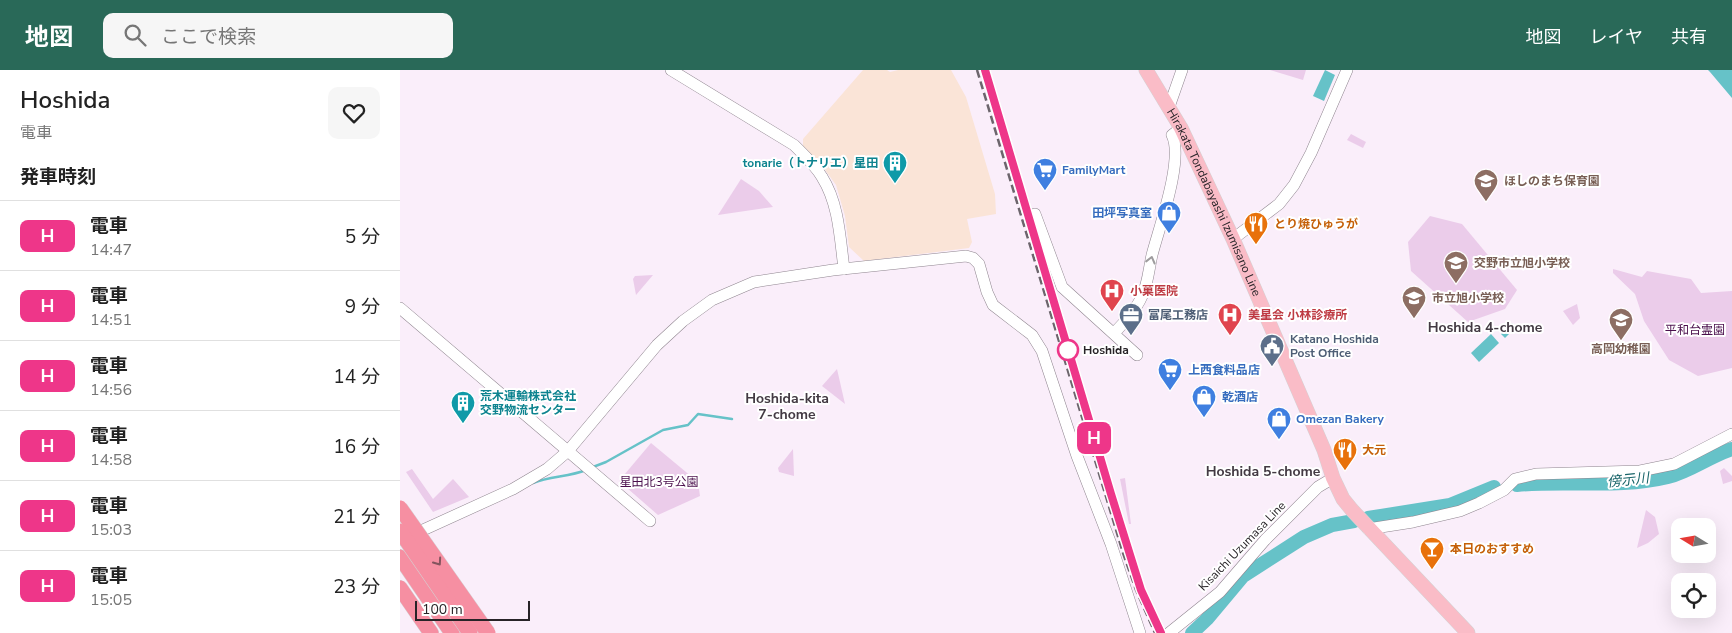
<!DOCTYPE html>
<html lang="ja">
<head>
<meta charset="utf-8">
<style>
  :root { --surface:#fff; --page:#f6f6f6; --text:#222; --muted:#767676; --line:#e0e0e0; --accent:#296958 }
  body { margin:0; font-family:"Nunito Sans","Noto Sans JP",sans-serif; background:var(--page); color:var(--text); height:100vh; display:flex; flex-direction:column; font-size:19px; white-space:nowrap }
  * { box-sizing:border-box; margin:0 }
  p { font-size:16px; color:var(--muted) }
  .icon { flex:none; width:28px; height:28px; fill:none; stroke:currentColor; stroke-width:2; stroke-linecap:round; stroke-linejoin:round }
  .map { position:relative; flex:1; overflow:hidden }
  .details { display:flex; flex-direction:column; background:var(--surface); width:400px }
  .details>* { flex:none }
  .badge { padding:0 10px; border-radius:8px; font-size:18px; line-height:32px }
  .needle { width:32px; rotate:281deg }
  .buttons { position:absolute; left:1271px; top:448px; display:grid; gap:10px }
  .buttons a { display:grid; place-items:center; width:45px; height:45px; border-radius:10px; background:var(--surface); box-shadow:0 5px 20px #0002; font-size:25px }
  .scale { position:absolute; left:15px; bottom:12px; width:115px; box-sizing:border-box; padding-left:5px; border:2px solid #272327; border-top:0; font-size:14px; line-height:18px; white-space:nowrap; color:#272327; -webkit-text-stroke:4px #fff; paint-order:stroke }
  .map>.badge { position:absolute; translate:-50% -50%; box-shadow:0 0 0 2px #fff }
  h2 { padding:0 20px; font-size:19px; line-height:45px }
  .round { display:grid; place-items:center; flex:none; width:52px; height:52px; border-radius:10px; background:var(--page) }
  .headline { display:flex; align-items:center; justify-content:space-between; height:85px; padding:0 20px }
  h1 { font-size:24px; font-weight:600; line-height:38px }
  ul { padding:0; list-style:none }
  li { display:flex; align-items:center; gap:15px; height:70px; padding:0 20px; border-top:1px solid var(--line) }
  li div { flex:1 }
  li b { display:block; font-size:19px }
  li em { font-style:normal }
  li .badge { min-width:55px; font-weight:700; text-align:center }
  header { display:flex; align-items:center; gap:30px; box-sizing:border-box; height:70px; padding:0 25px; background:var(--accent); color:#fff }
  header strong { font-size:24px }
  nav { display:flex; gap:28px; margin-inline-start:auto; font-size:18px }
  .search { width:350px; height:45px; background:var(--page); display:flex; align-items:center; gap:12px; box-sizing:border-box; padding:0 18px; border-radius:10px; color:var(--muted); font-size:19px }
  main { display:flex; flex:1; min-height:0 }
  .map>svg:first-child { display:block }
</style>
</head>
<body>
<header>
<strong>地図</strong>
<div class="search"><svg class="icon" aria-label="search" viewBox="0 0 24 24"><circle cx="10" cy="10" r="6"/><path d="M15 15l6 6"/></svg>ここで検索</div>
<nav><a>地図</a><a>レイヤ</a><a>共有</a></nav>
</header>
<main>
<section class="details">
<div class="headline"><div><h1>Hoshida</h1><p>電車</p></div><a class="round"><svg class="icon" aria-label="heart" viewBox="0 0 24 24"><path d="M12 20l-8-8c-3-5 5-10 8-4 3-6 11-1 8 4z"/></svg></a></div>
<h2>発車時刻</h2>
<ul>
<li><span class="badge" style="background:#ee3689;color:#fff">H</span><div><b>電車</b><p>14:47</p></div><em>5 分</em></li>
<li><span class="badge" style="background:#ee3689;color:#fff">H</span><div><b>電車</b><p>14:51</p></div><em>9 分</em></li>
<li><span class="badge" style="background:#ee3689;color:#fff">H</span><div><b>電車</b><p>14:56</p></div><em>14 分</em></li>
<li><span class="badge" style="background:#ee3689;color:#fff">H</span><div><b>電車</b><p>14:58</p></div><em>16 分</em></li>
<li><span class="badge" style="background:#ee3689;color:#fff">H</span><div><b>電車</b><p>15:03</p></div><em>21 分</em></li>
<li><span class="badge" style="background:#ee3689;color:#fff">H</span><div><b>電車</b><p>15:05</p></div><em>23 分</em></li>
</ul>
</section>
<div class="map">
<svg width="1332" height="563" viewBox="0 0 1332 563">
  <rect width="100%" height="100%" fill="#faeefa"/>
  <!-- commercial -->
  <polygon fill="#fae4d7" points="463,0 487,0 490,2 498,0 551,0 566,27 595,124 596,144 567,149 572,172 569,178 464,191 449,177 445,146 436,115 420,93 403,76 403,69"/>
  <!-- green -->
  <g fill="#ebccea">
    <polygon points="870,0 906,0 903,10"/>
    <polygon points="951,64 966,72 963,78 947,70"/>
    <polygon points="341,109 359,121 373,137 318,145"/>
    <polygon points="1030,146 1062,154 1117,220 1105,239 1068,252 1011,201 1008,172"/>
    <polygon points="1213,199 1242,207 1247,201 1291,209 1301,223 1332,221 1332,298 1298,306 1269,290 1244,251 1235,224 1213,203"/>
    <polygon points="253,205 236,225 233,209 235,206"/>
    <polygon points="1177,234 1180,248 1173,255 1163,241"/>
    <polygon points="437,299 445,334 422,316"/>
    <polygon points="251,373 298,412 300,426 258,445 219,411"/>
    <polygon points="393,379 394,406 379,402 378,398"/>
    <polygon points="1324,398 1332,406 1332,411 1323,414 1320,401"/>
    <polygon points="12,399 33,429 53,409 69,427 33,442 6,402"/>
    <polygon points="725,408 731,454 729,454 720,409"/>
    <polygon points="1246,440 1255,447 1259,464 1248,473 1237,478"/>
  </g>
  <!-- water -->
  <g fill="#66c2c8">
    <polygon points="925,0 935,5 924,31 913,26"/>
    <polygon points="1308,0 1332,0 1332,28 1310,2"/>
    <polygon points="1112,253 1116,257 1105,268 1101,264"/>
    <polygon points="1091,264 1099,273 1079,292 1071,283"/>
  </g>
  <g fill="none" stroke-linecap="round" stroke-linejoin="round">
    <!-- stream -->
    <g stroke="#66c2c8" stroke-width="2.5">
      <polyline points="193,397 206,392 263,360 288,355 298,344 332,349"/>
      <path d="M133 413C150 406 169 407 186 400"/>
    </g>
    <!-- river -->
    <g stroke="#66c2c8" stroke-width="14">
      <path d="M1117 415C1167 410 1219 419 1268 407 1291 401 1310 386 1332 379"/>
      <polyline points="968,448 1050,435 1094,417"/>
      <polyline points="792,563 807,549 843,506 904,467 932,455 954,451"/>
    </g>
    <defs>
      <g id="secondary">
        <path d="M271 0 394 75C404 85 415 95 422 107 439 134 440 168 444 199"/>
        <polyline points="769,37 782,0"/>
        <polyline points="635,144 662,217 737,285"/>
        <polyline points="833,169 879,134 894,115 911,83 947,0"/>
        <polyline points="0,238 250,451"/>
        <path d="M714 263C725 252 736 240 742 226 748 214 749 198 752 185 759 158 784 89 772 65L781 58"/>
        <polyline points="968,459 1013,452 1060,441 1079,433 1104,420 1115,409 1136,404 1240,401 1274,394 1332,364"/>
        <polyline points="12,465 113,419 147,399 168,381 257,275 283,251 312,230 354,212 433,200 566,186 573,188 579,194 587,222 593,235 632,265 642,281 677,386 711,474 740,563"/>
        <polyline points="769,563 820,522 865,470 918,417 933,408"/>
      </g>
      <g id="primary">
        <path id="s1" d="M746 0 781 58 833 169 924 380 933 408 943 429 952 440 1068 563"/>
      </g>
      <g id="highway">
        <polyline points="0,487 52,563"/>
        <polyline points="0,518 31,563"/>
      </g>
    </defs>
    <!-- secondary casing -->
    <use href="#secondary" stroke="#8f858f" stroke-width="12"/>
    <!-- primary casing -->
    <use href="#primary" stroke="#d4d3d4" stroke-width="15"/>
    <!-- highway casing -->
    <use href="#highway" stroke="#d4d3d4" stroke-width="16"/>
    <!-- secondary -->
    <use href="#secondary" stroke="#fff" stroke-width="11"/>
    <!-- primary -->
    <use href="#primary" stroke="#fabcc7" stroke-width="14"/>
    <!-- highway -->
    <use href="#highway" stroke="#f68fa2" stroke-width="15"/>
    <!-- rail -->
    <polyline stroke="#6c656c" stroke-width="2.5" stroke-dasharray="8 4" stroke-linecap="butt" points="577,0 723,483 736,520 755,563"/>
    <defs>
      <g id="highway-bridge">
        <polyline points="0,438 88,563"/>
        <polyline points="0,461 70,563"/>
      </g>
    </defs>
    <!-- highway-bridge casing -->
    <use href="#highway-bridge" stroke="#d4d3d4" stroke-width="16" stroke-linecap="butt"/>
    <!-- highway-bridge -->
    <use href="#highway-bridge" stroke="#f68fa2" stroke-width="15"/>
  </g>
  <!-- one-way arrows -->
  <defs><path id="oneway-chevron" d="M-2-3.5L2.5 0L-2 3.5" fill="none" stroke-width="1.6" stroke-linecap="round" stroke-linejoin="round" transform="scale(1.25)"/></defs>
  <use stroke="#9e9c9e" href="#oneway-chevron" transform="translate(751 190) rotate(-76)"/>
  <use stroke="#84545e" href="#oneway-chevron" transform="translate(38 492) rotate(55)"/>
  <g fill="none" stroke-linecap="round" stroke-linejoin="round">
    <defs>
      <polyline id="line" points="585,0 711,424 741,520 761,563"/>
    </defs>
    <!-- line casing -->
    <use href="#line" stroke="#fff" stroke-width="11"/>
    <!-- line -->
    <use href="#line" stroke="#ee3689" stroke-width="8"/>
  </g>
  <!-- icons -->
  <defs>
    <symbol id="building-pin" viewBox="-11 -11 22 30"><path d="M0 17L-7.5 6A9.5 9.5 0 1 1 7.5 6Z" fill="#0f9aa8" stroke="#fff"/><path d="M-4-6H4V6H1V3H-1V6H-4ZM-2.5-4.3h1.7v1.8h-1.7ZM.8-4.3h1.7v1.8H.8ZM-2.5-1h1.7V.8h-1.7ZM.8-1h1.7V.8H.8Z" fill="#fff"/></symbol>
    <symbol id="supermarket-pin" viewBox="-11 -11 22 30"><path d="M0 17L-7.5 6A9.5 9.5 0 1 1 7.5 6Z" fill="#3f7fe0" stroke="#fff"/><path d="M-6-5.5h2.5l.6 2H6L4.5 2H-2.5L-4.4-4H-6ZM-1.5 3.2a1.3 1.3 0 1 0 .1 0ZM3 3.2a1.3 1.3 0 1 0 .1 0Z" fill="#fff"/></symbol>
    <symbol id="school-pin" viewBox="-11 -11 22 30"><path d="M0 17L-7.5 6A9.5 9.5 0 1 1 7.5 6Z" fill="#8d6e63" stroke="#fff"/><path d="M0-5L7-2L0 1L-7-2ZM-4 1L0 2.5L4 1V4Q0 6-4 4Z" fill="#fff"/></symbol>
    <symbol id="shop-pin" viewBox="-11 -11 22 30"><path d="M0 17L-7.5 6A9.5 9.5 0 1 1 7.5 6Z" fill="#3f7fe0" stroke="#fff"/><path d="M-5-2.5h2.3a2.7 3.5 0 0 1 5.4 0H5L5.5 6h-11ZM-1.5-2.5h3a1.5 2.3 0 0 0-3 0Z" fill="#fff"/></symbol>
    <symbol id="restaurant-pin" viewBox="-11 -11 22 30"><path d="M0 17L-7.5 6A9.5 9.5 0 1 1 7.5 6Z" fill="#e8710a" stroke="#fff"/><path d="M-5-6h1v4h1v-4h1v4h1v-4h1v5L-1.5 .5V6h-2V.5L-5-1ZM5-6V6H3V1.5H1.5Q1.5-4 5-6Z" fill="#fff"/></symbol>
    <symbol id="hospital-pin" viewBox="-11 -11 22 30"><path d="M0 17L-7.5 6A9.5 9.5 0 1 1 7.5 6Z" fill="#e0444e" stroke="#fff"/><path d="M-5-5h3v3.5h4V-5h3V5h-3V1.5h-4V5h-3Z" fill="#fff"/></symbol>
    <symbol id="office-pin" viewBox="-11 -11 22 30"><path d="M0 17L-7.5 6A9.5 9.5 0 1 1 7.5 6Z" fill="#5c6f8a" stroke="#fff"/><path d="M-6-3h4V-5.5h4V-3h4V5H-6ZM-1-4.5V-3h2v-1.5ZM-6 0V1H6V0Z" fill="#fff"/></symbol>
    <symbol id="civic-pin" viewBox="-11 -11 22 30"><path d="M0 17L-7.5 6A9.5 9.5 0 1 1 7.5 6Z" fill="#5c6f8a" stroke="#fff"/><path d="M-.6-6.5H3V-4.5H.6V-3L4-1V1h2V6H-6V1h2V-1L-.6-3ZM-1.2 2.5V6h2.4V2.5Z" fill="#fff"/></symbol>
    <symbol id="bar-pin" viewBox="-11 -11 22 30"><path d="M0 17L-7.5 6A9.5 9.5 0 1 1 7.5 6Z" fill="#e8710a" stroke="#fff"/><path d="M-6-5H6L.8 .8V4.5H3.5V6h-7V4.5H-.8V.8Z" fill="#fff"/></symbol>
  </defs>
  <g fill-rule="evenodd">
    <use href="#building-pin" x="481" y="79" width="28" height="38"/>
    <use href="#supermarket-pin" x="631" y="86" width="28" height="38"/>
    <use href="#school-pin" x="1072" y="97" width="28" height="38"/>
    <use href="#shop-pin" x="755" y="129" width="28" height="38"/>
    <use href="#restaurant-pin" x="842" y="140" width="28" height="38"/>
    <use href="#school-pin" x="1042" y="179" width="28" height="38"/>
    <use href="#hospital-pin" x="698" y="207" width="28" height="38"/>
    <use href="#school-pin" x="1000" y="214" width="28" height="38"/>
    <use href="#office-pin" x="717" y="231" width="28" height="38"/>
    <use href="#hospital-pin" x="816" y="231" width="28" height="38"/>
    <use href="#school-pin" x="1207" y="236" width="28" height="38"/>
    <use href="#civic-pin" x="858" y="262" width="28" height="38"/>
    <use href="#supermarket-pin" x="756" y="286" width="28" height="38"/>
    <use href="#shop-pin" x="790" y="313" width="28" height="38"/>
    <use href="#building-pin" x="49" y="319" width="28" height="38"/>
    <use href="#shop-pin" x="865" y="335" width="28" height="38"/>
    <use href="#restaurant-pin" x="931" y="366" width="28" height="38"/>
    <use href="#bar-pin" x="1018" y="465" width="28" height="38"/>
  </g>
  <!-- markers -->
  <circle fill="#fff" stroke="#ee3689" stroke-width="2.5" cx="668" cy="280" r="10"/>
  <g text-anchor="middle" dominant-baseline="central" stroke-width="4" stroke-linejoin="round" paint-order="stroke">
    <!-- culture labels -->
    <g font-size="12" font-weight="bold" fill="#0d838f" stroke="#fff" text-anchor="end">
      <text x="478" y="93">tonarie（トナリエ）星田</text>
      <text x="80" y="326" text-anchor="start">荒木運輸株式会社<tspan x="80" dy="14">交野物流センター</tspan></text>
    </g>
    <!-- shop labels -->
    <g font-size="12" font-weight="bold" fill="#366cbe" stroke="#fff" text-anchor="start">
      <text x="662" y="100">FamilyMart</text>
      <text x="752" y="143" text-anchor="end">田坪写真室</text>
      <text x="788" y="300">上西食料品店</text>
      <text x="822" y="327">乾酒店</text>
      <text x="896" y="349">Omezan Bakery</text>
    </g>
    <!-- education labels -->
    <g font-size="12" font-weight="bold" fill="#785e54" stroke="#fff" text-anchor="start">
      <text x="1104" y="111">ほしのまち保育園</text>
      <text x="1074" y="193">交野市立旭小学校</text>
      <text x="1032" y="228">市立旭小学校</text>
      <text x="1221" y="279" text-anchor="middle">高岡幼稚園</text>
    </g>
    <!-- street labels -->
    <g font-size="12" fill="#272327" stroke="#fff">
      <text stroke="none"><textPath href="#s1" startOffset="149">Hirakata Tondabayashi Izumisano Line</textPath></text>
      <text transform="translate(842 476) rotate(-46)">Kisaichi Uzumasa Line</text>
    </g>
    <!-- food labels -->
    <g font-size="12" font-weight="bold" fill="#c56008" stroke="#fff" text-anchor="start">
      <text x="874" y="154">とり焼ひゅうが</text>
      <text x="962" y="380">大元</text>
      <text x="1050" y="479">本日のおすすめ</text>
    </g>
    <!-- health labels -->
    <g font-size="12" font-weight="bold" fill="#be3a42" stroke="#fff" text-anchor="start">
      <text x="730" y="221">小菓医院</text>
      <text x="848" y="245">美星会 小林診療所</text>
    </g>
    <!-- service labels -->
    <g font-size="12" font-weight="bold" fill="#4e5e75" stroke="#fff" text-anchor="start">
      <text x="748" y="245">富尾工務店</text>
      <text x="890" y="269">Katano Hoshida<tspan x="890" dy="14">Post Office</tspan></text>
    </g>
    <!-- park labels -->
    <g font-size="12" fill="#4a0f4c" stroke="#fff">
      <text x="1295" y="260">平和台霊園</text>
      <text x="259" y="412">星田北3号公園</text>
    </g>
    <!-- stop labels -->
    <g font-size="12" font-weight="bold" fill="#272327" stroke="#fff" text-anchor="start">
      <text x="683" y="280">Hoshida</text>
    </g>
    <!-- neighbourhood labels -->
    <g font-size="14" font-weight="bold" fill="#433a43" stroke="#fff">
      <text x="1085" y="257">Hoshida 4-chome</text>
      <text x="387" y="328">Hoshida-kita<tspan x="387" dy="16">7-chome</tspan></text>
      <text x="863" y="401">Hoshida 5-chome</text>
    </g>
    <!-- water labels -->
    <g font-size="14" font-style="italic" fill="#176368" stroke="#fff">
      <text transform="translate(1228 410) rotate(-6)">傍示川</text>
    </g>
  </g>
</svg>
<div class="buttons">
<a><svg class="needle" viewBox="-14 -14 28 28"><path d="M0-13l5 13h-10z" fill="#e53935"/><path d="M0 13l5-13h-10z" fill="#767676"/></svg></a>
<a><svg class="icon" aria-label="locate" viewBox="0 0 24 24"><circle cx="12" cy="12" r="6"/><path d="M12 2v4M12 18v4M2 12h4M18 12h4"/></svg></a>
</div>
<div class="scale">100 m</div>
<b class="badge" style="left:694px;top:368px;background:#ee3689;color:#fff">H</b>
</div>
</main>
</body>
</html>
